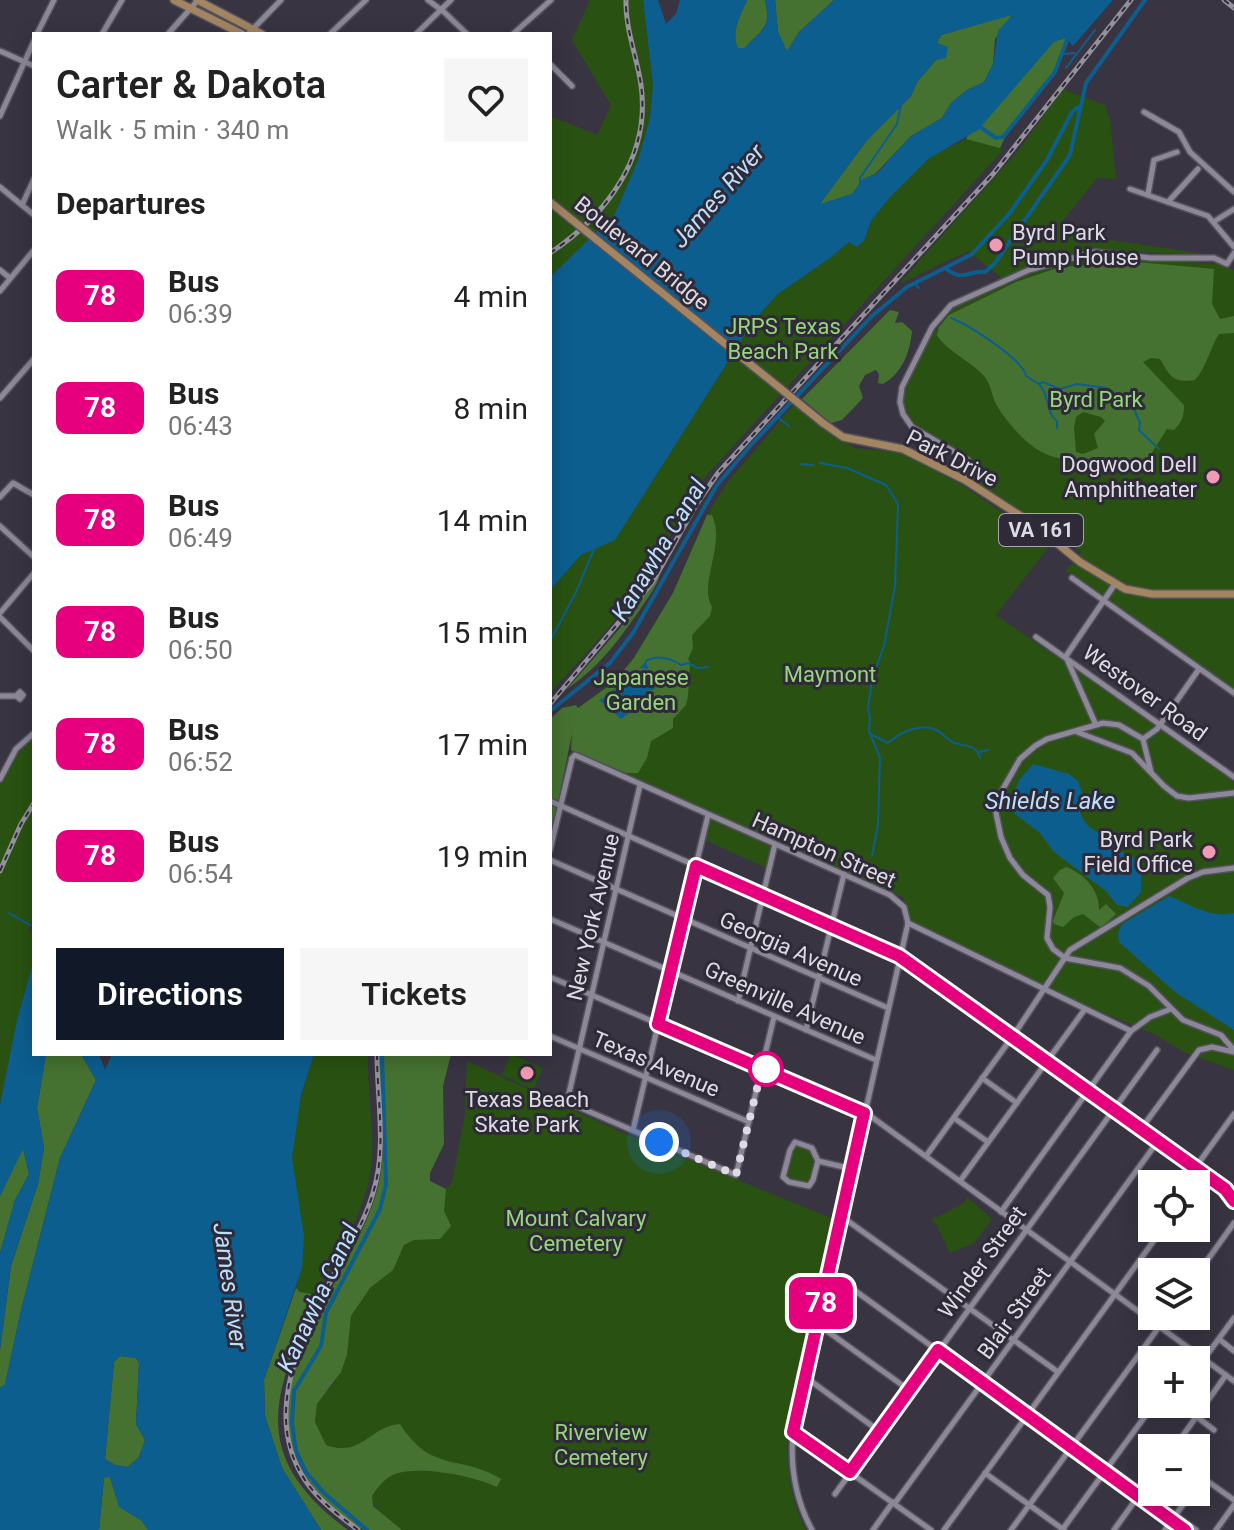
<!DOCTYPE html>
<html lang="en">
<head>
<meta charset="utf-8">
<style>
  :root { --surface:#fff; --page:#f6f6f6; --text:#222; --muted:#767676; --accent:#111827 }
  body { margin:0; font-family:Roboto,sans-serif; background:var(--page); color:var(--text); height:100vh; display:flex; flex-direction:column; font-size:30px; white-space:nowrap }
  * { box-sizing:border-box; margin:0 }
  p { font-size:26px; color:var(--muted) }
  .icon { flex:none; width:44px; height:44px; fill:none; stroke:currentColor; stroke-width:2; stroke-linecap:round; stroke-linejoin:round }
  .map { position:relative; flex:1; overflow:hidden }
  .side { position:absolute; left:32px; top:32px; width:520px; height:1024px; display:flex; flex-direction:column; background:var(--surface); border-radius:0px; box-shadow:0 4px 20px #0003 }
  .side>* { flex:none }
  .badge { padding:0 16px; border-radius:12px; font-size:28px; line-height:52px }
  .fabs { position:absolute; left:1138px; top:1170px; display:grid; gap:16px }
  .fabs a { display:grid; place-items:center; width:72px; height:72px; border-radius:0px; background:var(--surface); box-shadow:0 4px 20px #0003; font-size:40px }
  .you { position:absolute; width:40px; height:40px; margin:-20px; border:6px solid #fff; border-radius:50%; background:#1a73e8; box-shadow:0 0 0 12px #1a73e833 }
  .map>.badge { position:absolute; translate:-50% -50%; box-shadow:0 0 0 4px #fff }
  h2 { padding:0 24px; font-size:30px; line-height:72px }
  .round { display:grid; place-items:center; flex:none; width:84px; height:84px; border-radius:0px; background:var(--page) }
  .headline { display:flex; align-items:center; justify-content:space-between; height:136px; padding:0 24px }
  h1 { font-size:38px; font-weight:600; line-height:60px }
  .button { display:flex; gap:16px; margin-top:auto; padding:16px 24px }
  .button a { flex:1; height:92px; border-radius:0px; background:var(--accent); color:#fff; font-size:32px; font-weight:600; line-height:92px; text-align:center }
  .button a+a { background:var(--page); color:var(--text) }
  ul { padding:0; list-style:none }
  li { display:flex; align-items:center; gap:24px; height:112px; padding:0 24px }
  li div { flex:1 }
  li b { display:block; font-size:30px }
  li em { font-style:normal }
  li .badge { min-width:88px; font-weight:700; text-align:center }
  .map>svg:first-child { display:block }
</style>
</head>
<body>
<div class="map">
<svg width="1234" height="1530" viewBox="0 0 1234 1530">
  <rect width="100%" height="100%" fill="#393442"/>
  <!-- green -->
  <g fill="#295212">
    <polygon points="590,0 643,0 653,84 650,118 638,160 615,214 550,277 550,116 597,135 611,105 572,40"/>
    <polygon points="1064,88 1067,91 1105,105 1110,119 1116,179 1097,178 1061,223 1077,235 1225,257 1095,249 1031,266 1002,278 968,251 899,284 1018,151"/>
    <path d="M966 139 1000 146 1002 151 705 477C680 512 664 553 639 589 612 626 580 660 550 693V590L581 555 615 539 755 319 778 294 830 258 849 242 857 247 864 241 871 221 890 197 930 157Z"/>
    <path d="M1098 256 1217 264 1234 270V688L1066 571 1081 552 971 481 972 465 969 457C945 437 891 429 906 387L928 341 950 309 965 300 1031 272Z"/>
    <polygon points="797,401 854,448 898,452 914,459 962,485 1050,545 996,615 1234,780 1234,1070 1184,1052 1154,1034 1047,989 912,925 903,897 570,758 577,709 625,672 673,593 707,515 727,483"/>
    <polygon points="34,733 34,922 31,920 29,930 34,936 34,960 17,1020 0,1105 0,779 16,749"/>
    <polygon points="712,819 771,844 767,868 705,840 709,820"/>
    <path d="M314 1054H368C367 1089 374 1124 372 1159 369 1209 337 1251 317 1295L300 1292 296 1288C308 1246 291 1202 292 1158 293 1123 303 1087 314 1054Z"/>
    <polygon points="511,1054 543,1068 533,1090 502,1075"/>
    <path d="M467 1061 619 1131 833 1219 787 1434C787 1468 790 1500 806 1530H402L373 1505 372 1496C379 1487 385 1478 395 1474 420 1465 474 1476 497 1487L486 1471 436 1459 390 1425C369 1440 353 1454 326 1445L315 1422 317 1404 335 1382 347 1355 351 1316 370 1288 393 1270 404 1245 414 1240 439 1239 446 1189 452 1183 465 1114Z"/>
    <polygon points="798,1144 807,1147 814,1159 809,1183 786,1177 792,1148"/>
    <polygon points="967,1197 992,1219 974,1243 950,1253 936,1224 932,1221 933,1217 938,1217 965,1202"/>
  </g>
  <!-- forest -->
  <g fill="#467231" fill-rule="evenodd">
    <path d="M747 0H765C772 29 761 29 745 48H738C730 33 741 14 747 0Z"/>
    <polygon points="775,0 834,0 799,32 787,52 778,32"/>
    <polygon points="1013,14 995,39 993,64 984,82 967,90 951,103 942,118 911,136 875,174 863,179 852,194 819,205 867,140 911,96 917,82 936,60 942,46 937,43 941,35"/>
    <polygon points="1071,30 1054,73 1007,133 1000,148 966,139 972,128 1045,47"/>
    <path d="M1137 262 1214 269 1212 304 1220 319 1234 316V333L1219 334C1209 350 1207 366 1195 380 1172 383 1171 377 1160 359L1151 358 1143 362 1184 405C1184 416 1182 422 1174 430L1167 429 1146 462 1140 466C1082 449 1056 480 1010 424 1005 418 1000 411 996 404 991 394 991 384 984 376 971 361 945 350 937 335L939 327 949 315 1016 282 1060 267ZM1083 412 1101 417 1105 421 1094 434 1098 448 1083 454 1076 452 1074 428 1076 417Z"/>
    <path d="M890 310 899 312 895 323 902 322 912 331C910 353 902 373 883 384L878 383 879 374 876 370 865 375 859 386 863 398 842 420 831 423 802 399Z"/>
    <path d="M707 515H712C726 546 698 583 712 607L710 616 692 635 693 648 688 659 690 662 688 696 686 705 673 719V728L651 741 647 758 638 773H626L571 750 572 734 550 840V719L562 708 576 705 578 708 613 683 634 658 673 593Z"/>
    <path d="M660 574C657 587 648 597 641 608 619 640 599 667 567 689L620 628Z"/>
    <path d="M1066 867C1083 873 1100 890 1099 910L1106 904 1116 914 1101 928 1083 914 1074 917 1063 927 1054 924 1053 921 1064 893 1053 878 1060 870Z"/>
    <polygon points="46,1054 81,1054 96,1080 60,1158 21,1310 5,1385 0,1388 0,1350 11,1266 38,1184 44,1148 37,1108"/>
    <path d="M380 1054H451L443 1086 444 1144 430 1173V1181L446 1189 444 1211 451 1226 440 1239 414 1240 404 1245 393 1270 370 1288 351 1316 347 1355 341 1372 317 1404 315 1422 326 1445C362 1458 370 1426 400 1424 432 1474 461 1454 501 1479L497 1487C474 1476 420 1465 395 1474 385 1478 378 1487 372 1496L373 1506 402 1530C390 1530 377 1530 365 1530 353 1528 327 1502 318 1492 235 1393 348 1288 376 1194 390 1149 379 1100 380 1054Z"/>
    <polygon points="23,1148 29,1174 15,1200 0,1253 0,1196"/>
    <path d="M296 1288 300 1292 317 1295C273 1395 247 1455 348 1530H321L282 1468 265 1416 264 1380Z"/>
    <polygon points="120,1356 136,1358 139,1363 136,1424 145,1440 139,1457 128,1467 115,1465 105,1459 114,1362"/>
    <polygon points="104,1477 110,1477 119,1506 142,1521 148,1530 99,1530"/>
  </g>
  <!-- water -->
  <g fill="#0c5e8f" fill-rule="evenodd">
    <path d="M643 0H658L666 24 676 14 680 0H747C741 14 730 33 738 48H745C762 29 772 29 765 0H775L778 32 787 51 799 32 834 0H1113L1073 46 1066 38 1054 42 978 130 928 159 890 197 871 221 864 241 857 247 849 242 830 258 778 294 755 319 615 540 581 555 550 590V277L615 214 638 160 650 118 653 84ZM1012 15 998 31 993 64 984 82 967 90 951 103 942 118 911 136 876 174 863 179 852 194 820 204 867 140 911 96 917 82 936 60 946 58 948 47 937 43 941 35Z"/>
    <path d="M646 661 648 669 639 668 636 677 639 679 648 672 645 686 655 687 654 690H649L647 693 651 698 621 719 599 700C610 697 613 686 625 685Z"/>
    <polygon points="1033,764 1069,774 1078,781 1082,792 1079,810 1084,821 1090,828 1108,837 1122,852 1141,862 1141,892 1128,907 1117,905 1106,891 1054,852 1040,833 1015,814 1010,803 1019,780"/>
    <path d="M1169 896C1190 904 1210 919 1234 913V1030L1175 992 1119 942 1118 933 1122 924Z"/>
    <polygon points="34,960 34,1054 46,1054 37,1108 44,1147 38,1184 11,1266 0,1350 0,1253 15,1200 29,1174 23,1149 0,1196 0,1105 17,1020"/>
    <path d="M81 1054H99L105 1070 112 1054H314L301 1095 292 1158 304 1236 302 1268 264 1380 265 1416 282 1468 321 1530H148L142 1521 119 1507 110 1477 104 1478 99 1530H0V1388L5 1384 21 1310 60 1158 96 1080ZM120 1356 135 1358 139 1363 136 1424 145 1440 139 1457 128 1467 115 1465 105 1459 114 1362Z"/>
  </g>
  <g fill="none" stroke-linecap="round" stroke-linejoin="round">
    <!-- stream -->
    <g stroke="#0c5e8f" stroke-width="2">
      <polyline points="1063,54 1075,53"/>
      <polyline points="1066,68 1095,30"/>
      <polyline points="860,183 860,178 897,124 901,105"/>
      <polyline points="914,283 919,288"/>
      <path d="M951 318C969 325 1024 360 1026 376L1039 384 1043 382 1060 389 1077 384 1107 388 1134 409 1140 423 1139 430 1159 449"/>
      <path d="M1039 384C1050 395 1045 412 1057 421V428"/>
      <polyline points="777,417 789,426"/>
      <path d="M820 463 847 468 886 485 898 504 895 586 884 646 872 679 868 709 870 718 869 733 888 743C899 733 920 723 934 729 942 732 947 740 955 743 967 747 976 744 980 758"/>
      <polyline points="801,464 813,465"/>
      <polyline points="550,641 576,592 594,549"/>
      <path d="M646 661C658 654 670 658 681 665L688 663 698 668 708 667"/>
      <polyline points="871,736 880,758 878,824 872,856"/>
      <polyline points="980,752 988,750"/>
      <polyline points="9,913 30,925"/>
    </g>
    <!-- canal -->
    <g stroke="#0c5e8f" stroke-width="4">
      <polyline points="976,124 996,138 1003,137 1055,72 1069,35"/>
      <polyline points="945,268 972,254 1009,214 1047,160 1072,112 1079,107"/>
      <path d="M550 711 610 663 633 633 717 485 750 446 872 316 907 287 945 268C964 283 968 270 985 272L995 263 1070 155 1086 83 1145 0"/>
      <polyline points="367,1530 325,1494 306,1472 296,1451 292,1423 294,1391 321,1346 326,1313 380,1209 386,1185 382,1054"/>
    </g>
    <defs>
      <g id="minor">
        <polyline points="428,0 444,12 467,34"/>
        <polyline points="37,34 54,0"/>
        <polyline points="102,34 122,0"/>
        <polyline points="168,34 198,0"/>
        <polyline points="248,34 281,0"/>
        <polyline points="330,34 366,0"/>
        <polyline points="416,34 451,0"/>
        <polyline points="513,34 551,0"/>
        <polyline points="0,51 34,66"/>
        <polyline points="550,64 572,86"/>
        <polyline points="1144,112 1179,132 1190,152 1234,192"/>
        <polyline points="0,116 34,41"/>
        <polyline points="0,187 34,215"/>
        <polyline points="1130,189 1208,216 1234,247"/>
        <polyline points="1148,194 1154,160 1177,152"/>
        <polyline points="1168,202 1198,169"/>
        <polyline points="22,205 34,179"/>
        <polyline points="1215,221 1234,209"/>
        <polyline points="0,270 10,278"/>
        <polyline points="0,291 34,250"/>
        <polyline points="0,398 34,359"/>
        <polyline points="965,480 969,467 968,460 912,427 903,414 900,402 902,387 932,327 951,305 1029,270 1095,252 1151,258 1214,258 1227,264 1234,253"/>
        <polyline points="0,497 13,483 34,495"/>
        <polyline points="0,526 34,557"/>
        <polyline points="1072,578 1234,693"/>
        <polyline points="0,613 34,573"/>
        <polyline points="0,617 34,651"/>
        <polyline points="1036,637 1234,777"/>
        <polyline points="1066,656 1115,584"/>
        <polyline points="1066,657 1096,725"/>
        <polyline points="0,696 16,696 20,699 23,695 20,692 16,696"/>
        <polyline points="1077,732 1132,753 1164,786 1177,796 1189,798 1234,793"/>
        <polyline points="1143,739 1157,729 1199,669"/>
        <polyline points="1151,772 1143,739 1119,725 1103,723 1047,739 1035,746 1020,759 1000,794 996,813 1001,837 1010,858 1023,875 1048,895 1050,907 1047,938 1053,949 1065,958 1120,968 1149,986 1183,1020 1221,1035 1234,1050"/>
        <polyline points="0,779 16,749 34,733"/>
        <polyline points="640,785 567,1102 736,1175 774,1017"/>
        <polyline points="550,801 899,956 1234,1195"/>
        <path d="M550 850 572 758 575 755 890 895 904 907 908 923 793 1432C790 1466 795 1499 812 1530"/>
        <polyline points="550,860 888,1008"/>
        <polyline points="550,919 876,1060"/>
        <polyline points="908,923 1131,1031"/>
        <polyline points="550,977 869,1115 1234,1381"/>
        <polyline points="738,1001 775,844"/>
        <polyline points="806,1030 844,874"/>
        <polyline points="550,1036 749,1122"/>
        <polyline points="982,1078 1017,1103"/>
        <polyline points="954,1118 988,1142"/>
        <polyline points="1141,1129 1199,1050 1212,1047 1234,1052"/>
        <polyline points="633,1130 708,815"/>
        <polyline points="926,1156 1015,1033 1070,950 1188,878 1203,872 1234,868"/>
        <polyline points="818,1161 813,1180 809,1186 789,1182 783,1177 790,1150 795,1142 812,1148 818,1161 852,1169"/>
        <polyline points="1195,1168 1234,1114"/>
        <polyline points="960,1181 1085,1009"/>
        <polyline points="1195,1184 1203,1174"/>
        <polyline points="1001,1212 1131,1031 1150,1017 1171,1009"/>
        <polyline points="841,1216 1058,1372"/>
        <polyline points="828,1271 1185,1530"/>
        <polyline points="1196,1276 1234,1223"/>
        <polyline points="816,1323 909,1390"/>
        <polyline points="1219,1339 1234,1351"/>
        <polyline points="1204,1359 1234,1318"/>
        <polyline points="1185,1360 1192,1351"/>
        <polyline points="804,1376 879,1431"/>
        <polyline points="1197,1417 1214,1430"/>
        <polyline points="793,1432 931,1530"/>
        <polyline points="1174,1448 1226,1375"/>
        <polyline points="1084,1453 1108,1467 1196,1530"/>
        <polyline points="985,1473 1064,1530"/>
        <polyline points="1196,1473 1234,1500"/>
        <polyline points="835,1494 1157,1050"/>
        <polyline points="895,1503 1158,1141"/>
        <polyline points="873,1530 893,1502"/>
        <polyline points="944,1530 1163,1228"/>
        <polyline points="1011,1530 1167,1316"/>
        <polyline points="1062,1530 1154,1404"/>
        <polyline points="1114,1530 1152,1477"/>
        <polyline points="1165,1530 1192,1492"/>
        <polyline points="1216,1530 1234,1505"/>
      </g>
      <g id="major">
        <polyline points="174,0 242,34"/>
        <polyline points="197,0 262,34"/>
        <polyline points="823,423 843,437 903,449 965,480 1036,526 1080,562 1125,589 1152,594 1234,594"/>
      </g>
    </defs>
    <!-- minor casing -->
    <use href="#minor" stroke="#55515d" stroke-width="8"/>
    <!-- major casing -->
    <use href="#major" stroke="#55515d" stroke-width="10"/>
    <!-- minor -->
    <use href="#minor" stroke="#8c8898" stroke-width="5"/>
    <!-- major -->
    <use href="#major" stroke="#a38561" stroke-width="7"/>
    <defs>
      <g id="rail">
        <polyline points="1224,0 1234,8"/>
        <path d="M550 253C607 215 651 156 641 85 637 57 625 28 626 0"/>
        <polyline points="550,704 652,583 696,505 718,473 993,174 1131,0"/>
        <polyline points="0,871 21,824 34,803"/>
        <path d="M358 1530C339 1515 319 1501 305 1480 263 1417 299 1340 331 1280 346 1252 364 1224 373 1193 387 1149 377 1099 377 1054"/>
      </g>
    </defs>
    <!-- rail casing -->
    <use href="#rail" stroke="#95919c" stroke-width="5"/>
    <!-- rail -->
    <use href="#rail" stroke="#2f2a38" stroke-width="2" stroke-dasharray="6" stroke-linecap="butt"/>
    <defs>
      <polyline id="major-bridge" points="550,202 823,423"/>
    </defs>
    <!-- major-bridge casing -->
    <use href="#major-bridge" stroke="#55515d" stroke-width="10" stroke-linecap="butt"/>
    <!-- major-bridge -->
    <use href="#major-bridge" stroke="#a38561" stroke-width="7"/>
  </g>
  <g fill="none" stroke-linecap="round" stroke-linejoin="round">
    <defs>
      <polyline id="line" points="1185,1530 938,1350 850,1472 793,1432 864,1113 658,1024 696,866 899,956 1225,1189 1234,1201"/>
    </defs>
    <!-- line casing -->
    <use href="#line" stroke="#fff" stroke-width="18"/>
    <!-- line -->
    <use href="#line" stroke="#e6007e" stroke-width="12"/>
    <!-- walk -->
    <polyline stroke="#dedbe4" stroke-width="8" stroke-dasharray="0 14.4" points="659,1142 736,1175 762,1068 766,1069"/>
  </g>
  <!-- markers -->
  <g fill="#f19ab3" stroke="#2f2a38" stroke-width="3">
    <circle cx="996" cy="245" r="8"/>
    <circle cx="1213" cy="477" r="8"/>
    <circle cx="1209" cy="852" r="8"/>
    <circle cx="527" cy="1073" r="8"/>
  </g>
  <circle fill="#fff" stroke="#e6007e" stroke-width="4" cx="766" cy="1069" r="16"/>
  <g text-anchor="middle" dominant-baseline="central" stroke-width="6" stroke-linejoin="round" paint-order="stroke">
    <!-- shield labels -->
    <rect fill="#2f2a38" stroke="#aaa6b0" stroke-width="2" x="999" y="514" width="84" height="32" rx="6"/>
    <g font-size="20" font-weight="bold" fill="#dedbe4">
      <text x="1041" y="530">VA 161</text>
    </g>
    <!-- poi labels -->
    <g font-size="22" fill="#dedbe4" stroke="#2f2a38" text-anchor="end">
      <text x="1012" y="232" text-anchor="start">Byrd Park<tspan x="1012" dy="25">Pump House</tspan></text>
      <text x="1197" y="464">Dogwood Dell<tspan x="1197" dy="25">Amphitheater</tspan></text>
      <text x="1193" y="839">Byrd Park<tspan x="1193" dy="25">Field Office</tspan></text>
      <text x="527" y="1099" text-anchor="middle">Texas Beach<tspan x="527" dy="25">Skate Park</tspan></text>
    </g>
    <!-- street labels -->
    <g font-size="22" fill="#dedbe4" stroke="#2f2a38">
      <text transform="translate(642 253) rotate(39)">Boulevard Bridge</text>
      <text transform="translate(952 458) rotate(27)">Park Drive</text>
      <text transform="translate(1145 693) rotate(36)">Westover Road</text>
      <text transform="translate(824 850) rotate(24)">Hampton Street</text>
      <text transform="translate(593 917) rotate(-77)">New York Avenue</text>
      <text transform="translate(791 949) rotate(24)">Georgia Avenue</text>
      <text transform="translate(785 1003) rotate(24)">Greenville Avenue</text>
      <text transform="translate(656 1064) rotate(23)">Texas Avenue</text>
      <text transform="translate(982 1262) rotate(-54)">Winder Street</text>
      <text transform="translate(1014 1313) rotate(-54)">Blair Street</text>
    </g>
    <!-- park labels -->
    <g font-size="22" fill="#97d67b" stroke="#2f2a38">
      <text x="783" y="326">JRPS Texas<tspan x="783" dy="25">Beach Park</tspan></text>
      <text x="1096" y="399">Byrd Park</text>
      <text x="830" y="674">Maymont</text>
      <text x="641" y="677">Japanese<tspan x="641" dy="25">Garden</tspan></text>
      <text x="576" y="1218">Mount Calvary<tspan x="576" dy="25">Cemetery</tspan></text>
      <text x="601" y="1432">Riverview<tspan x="601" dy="25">Cemetery</tspan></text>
    </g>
    <!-- water labels -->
    <g font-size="24" font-style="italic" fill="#bcdffc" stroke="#2f2a38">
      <text transform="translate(718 196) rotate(-49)">James River</text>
      <text transform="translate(659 550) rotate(-59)">Kanawha Canal</text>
      <text x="1050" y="801">Shields Lake</text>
      <text transform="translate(230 1286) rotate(82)">James River</text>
      <text transform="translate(318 1298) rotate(-65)">Kanawha Canal</text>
    </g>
  </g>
</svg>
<div class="fabs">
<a><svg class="icon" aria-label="locate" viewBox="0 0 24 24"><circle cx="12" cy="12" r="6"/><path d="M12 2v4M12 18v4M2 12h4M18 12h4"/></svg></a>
<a><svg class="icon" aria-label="layers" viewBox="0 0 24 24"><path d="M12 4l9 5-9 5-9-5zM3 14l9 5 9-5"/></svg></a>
<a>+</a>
<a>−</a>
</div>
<div class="you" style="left:659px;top:1142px"></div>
<b class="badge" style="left:821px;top:1303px;background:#e6007e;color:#fff">78</b>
<section class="side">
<div class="headline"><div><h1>Carter &amp; Dakota</h1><p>Walk · 5 min · 340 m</p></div><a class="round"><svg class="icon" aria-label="heart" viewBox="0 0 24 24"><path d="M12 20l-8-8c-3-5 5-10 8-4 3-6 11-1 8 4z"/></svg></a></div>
<h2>Departures</h2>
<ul>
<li><span class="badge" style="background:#e6007e;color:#fff">78</span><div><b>Bus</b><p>06:39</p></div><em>4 min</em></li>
<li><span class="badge" style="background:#e6007e;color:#fff">78</span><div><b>Bus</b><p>06:43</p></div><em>8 min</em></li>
<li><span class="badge" style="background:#e6007e;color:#fff">78</span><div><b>Bus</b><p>06:49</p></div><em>14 min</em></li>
<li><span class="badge" style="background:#e6007e;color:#fff">78</span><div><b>Bus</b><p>06:50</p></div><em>15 min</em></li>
<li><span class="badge" style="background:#e6007e;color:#fff">78</span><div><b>Bus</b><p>06:52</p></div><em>17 min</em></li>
<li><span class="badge" style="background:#e6007e;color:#fff">78</span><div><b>Bus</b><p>06:54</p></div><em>19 min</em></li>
</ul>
<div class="button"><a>Directions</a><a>Tickets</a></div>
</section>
</div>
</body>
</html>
